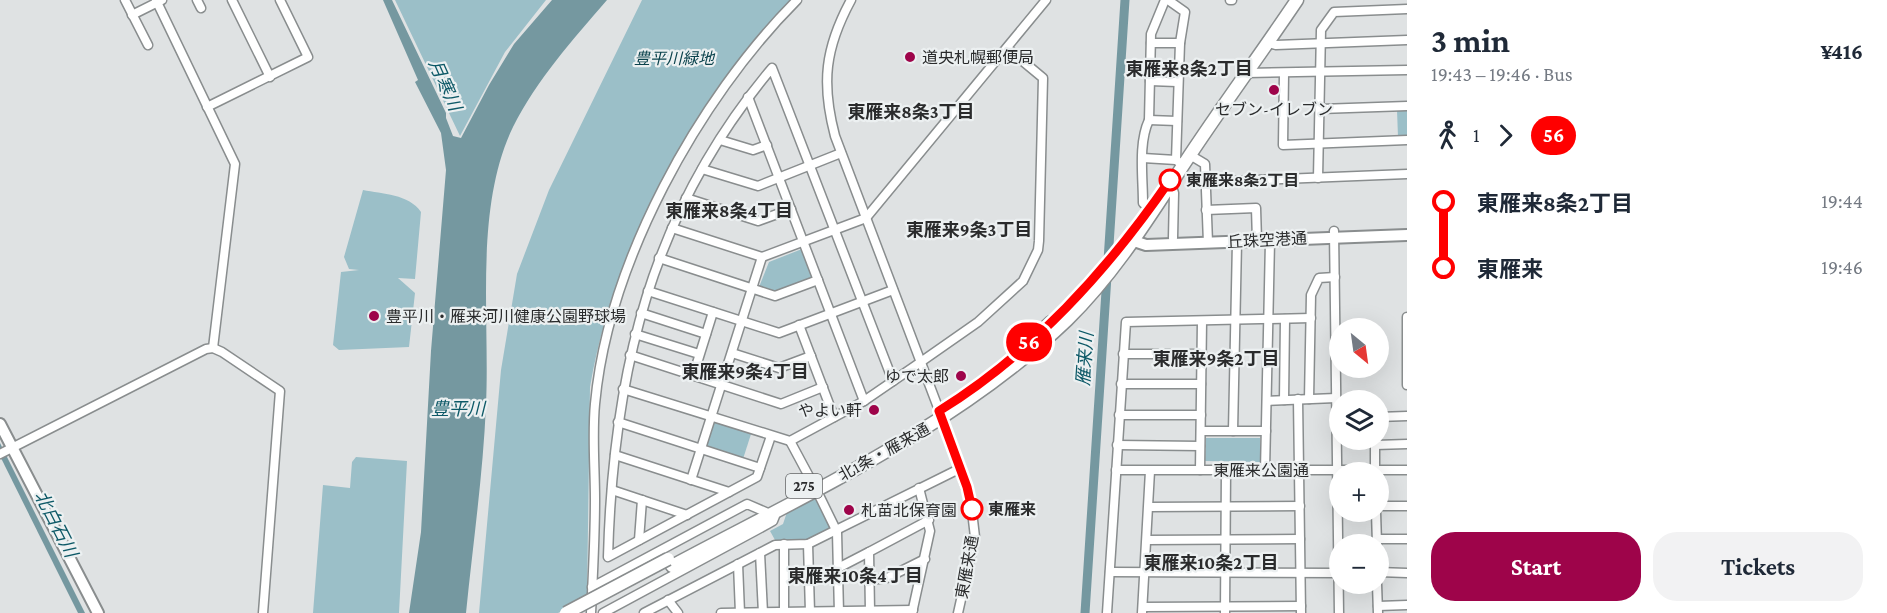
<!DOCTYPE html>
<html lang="en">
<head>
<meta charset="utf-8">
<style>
  :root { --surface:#fff; --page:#f2f2f3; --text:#1f2937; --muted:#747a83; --accent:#9e044a }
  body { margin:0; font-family:"Crimson Pro","Noto Sans JP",serif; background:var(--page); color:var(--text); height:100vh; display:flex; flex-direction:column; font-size:22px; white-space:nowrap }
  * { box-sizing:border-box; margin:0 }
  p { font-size:20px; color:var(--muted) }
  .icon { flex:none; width:33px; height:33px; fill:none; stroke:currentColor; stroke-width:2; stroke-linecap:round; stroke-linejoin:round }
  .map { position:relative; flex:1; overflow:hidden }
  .sheet { display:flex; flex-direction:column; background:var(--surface); width:480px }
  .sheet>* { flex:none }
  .badge { padding:0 12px; border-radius:20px; font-size:21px; line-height:39px }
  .needle { width:39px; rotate:151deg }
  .tools { position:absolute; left:1329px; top:318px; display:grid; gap:12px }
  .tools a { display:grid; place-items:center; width:60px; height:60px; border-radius:50%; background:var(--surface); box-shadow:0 6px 24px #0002; font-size:30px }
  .map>.badge { position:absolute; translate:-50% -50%; box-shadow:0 0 0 3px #fff }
  .legs { display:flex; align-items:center; gap:9px; height:66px; padding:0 24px; font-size:20px }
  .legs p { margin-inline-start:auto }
  .overview { display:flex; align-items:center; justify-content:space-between; height:102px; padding:0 24px }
  h1 { font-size:33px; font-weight:700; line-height:45px }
  .button { display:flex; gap:12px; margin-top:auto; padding:12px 24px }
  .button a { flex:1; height:69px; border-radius:24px; background:var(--accent); color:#fff; font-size:24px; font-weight:700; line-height:69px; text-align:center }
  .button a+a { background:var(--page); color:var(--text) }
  ul { padding:0 24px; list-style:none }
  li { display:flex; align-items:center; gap:21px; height:66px; font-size:22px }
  li i { display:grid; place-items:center; width:9px; height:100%; margin:0 8px; background:currentColor }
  li i::after { content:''; width:15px; height:15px; margin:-8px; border:4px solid; border-radius:50%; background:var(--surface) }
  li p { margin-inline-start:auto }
  li:first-child i { background:linear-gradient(#0000 50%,currentColor 0) }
  li:last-child i { background:linear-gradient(currentColor 50%,#0000 0) }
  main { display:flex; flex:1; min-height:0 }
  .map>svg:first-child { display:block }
</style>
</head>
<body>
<main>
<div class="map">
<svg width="1407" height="613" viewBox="0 0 1407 613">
  <rect width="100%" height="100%" fill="#dfe2e3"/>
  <!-- green -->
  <g fill="#9bbfc8">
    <polygon points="395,0 546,0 505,52 460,136"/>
    <path d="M642 0H792C768 29 740 56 718 87 657 174 608 281 590 387L587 597 558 613H479L501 370 517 274 549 190Z"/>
    <polygon points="1397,110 1407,110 1407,136 1398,137"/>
    <path d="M363 190C382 194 409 194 421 212L415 279 398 278 415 293 409 347 339 350 333 345 341 272 359 270 349 269 344 257Z"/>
    <polygon points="802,249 813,278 775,291 759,287 769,262"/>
    <polygon points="713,421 751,434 743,459 704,447"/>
    <polygon points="1206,438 1260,438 1260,462 1205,461"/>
    <polygon points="356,457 407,461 399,613 313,613 323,485 350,488 352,462"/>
    <polygon points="816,498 833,529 808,540 775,540 770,531 783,524 787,512"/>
  </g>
  <!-- water -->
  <g fill="#7598a0">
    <path d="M383 0H392L446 113V118L453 136 461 138 489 85 514 44 552 0H607C574 38 536 81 513 127 474 208 490 318 486 405 483 474 473 544 466 613H409L421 532 431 351 446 170 441 133 415 82 418 80Z"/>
    <polygon points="0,443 85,613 78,613 67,591 0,456"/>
  </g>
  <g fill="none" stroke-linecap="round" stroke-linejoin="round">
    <!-- river -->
    <polyline stroke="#7598a0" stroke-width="9" points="1085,613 1125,0"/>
    <defs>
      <g id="minor">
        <polyline points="125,0 148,45"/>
        <polyline points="156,0 235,164 213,348"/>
        <polyline points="197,0 201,8"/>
        <polyline points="232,0 270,77"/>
        <path d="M851 0C825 48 821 83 835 136L942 418 971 503 975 537 958 613"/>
        <polyline points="1168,0 1185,12 1180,43 1176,160 1183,165"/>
        <polyline points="1230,0 1232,0"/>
        <polyline points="132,15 162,0"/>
        <polyline points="1151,43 1180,43"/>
        <polyline points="1268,43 1276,45 1407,40"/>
        <polyline points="1247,73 1407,70"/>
        <polyline points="1284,74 1283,145 1407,140"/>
        <polyline points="1150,81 1177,82"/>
        <polyline points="748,97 864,401"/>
        <polyline points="207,107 308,57 280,0"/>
        <polyline points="1320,109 1407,106"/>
        <polyline points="1149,120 1177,121"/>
        <polyline points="720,140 753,150 767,145"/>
        <polyline points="1190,155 1205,164 1208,243"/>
        <polyline points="1143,158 1176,160"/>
        <polyline points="702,169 758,186 841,153"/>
        <polyline points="1318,178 1321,30 1334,12 1407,9"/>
        <polyline points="1206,182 1407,174"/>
        <polyline points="1172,187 1174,193 1173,238"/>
        <polyline points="686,198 758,221 791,209"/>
        <path d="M1150 209 1143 203C1143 177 1138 143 1149 120L1151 34 1165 0"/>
        <polyline points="1206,210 1256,208 1257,241"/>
        <polyline points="672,228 762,257 866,218 1046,0"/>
        <polyline points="1334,231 1339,613"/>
        <polyline points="659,258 775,296 818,280"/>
        <polyline points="648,291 779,333 893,290"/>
        <polyline points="641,313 706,334"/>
        <polyline points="1407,317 1407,385"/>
        <polyline points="799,325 834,417"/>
        <polyline points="635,334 699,354"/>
        <polyline points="732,353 779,368 811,356"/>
        <polyline points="1123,354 1202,354"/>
        <polyline points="630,355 781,404 823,387"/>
        <polyline points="693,376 713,312"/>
        <polyline points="1121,384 1201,384"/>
        <polyline points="623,389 790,441 864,401 915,366 978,322 1023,281 1038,250 1039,241 1043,78 1007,48"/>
        <polyline points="1298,399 1301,613"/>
        <polyline points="1309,399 1311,295 1319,278 1335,277"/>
        <polyline points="1284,400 1285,319"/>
        <polyline points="1267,401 1336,398"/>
        <polyline points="1119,415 1201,415"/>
        <polyline points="1378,417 1407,416"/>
        <polyline points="618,422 760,468"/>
        <polyline points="1201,431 1266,431"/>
        <polyline points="1233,431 1237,242"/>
        <path d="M771 436 757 477 608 557C613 372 651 212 772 68L893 381"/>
        <polyline points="1375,440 1375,472"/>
        <polyline points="790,441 812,482"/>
        <polyline points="1117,445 1200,446"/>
        <polyline points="1375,445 1407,444"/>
        <polyline points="0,454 206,349 213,348 222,352 280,391 263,613"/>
        <polyline points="615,455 729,492"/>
        <polyline points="1116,470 1407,470"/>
        <polyline points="1200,470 1202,321"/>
        <polyline points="1265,471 1270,241"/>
        <polyline points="691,480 762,257"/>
        <polyline points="816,489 837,532 839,613"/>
        <polyline points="612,490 687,515"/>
        <polyline points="1378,506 1407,506"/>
        <polyline points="1149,507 1300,506"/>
        <polyline points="1376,512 1377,544"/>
        <polyline points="1377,539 1407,539"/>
        <polyline points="639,540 642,500"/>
        <polyline points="1147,540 1300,539"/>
        <polyline points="808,544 810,612"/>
        <polyline points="760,553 763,613"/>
        <polyline points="738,564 740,613"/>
        <polyline points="840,567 869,552"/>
        <polyline points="1110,572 1340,573"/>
        <polyline points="1378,572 1407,573"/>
        <polyline points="870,580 887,578 925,559"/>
        <polyline points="1377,584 1378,613"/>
        <polyline points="592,587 747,504 775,516 773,521 766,525 603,613"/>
        <polyline points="668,600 678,613"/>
        <polyline points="1378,606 1407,605"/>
        <polyline points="1143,607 1301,606"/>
        <polyline points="870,611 869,552 929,520"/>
        <polyline points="784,612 784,544"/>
        <path d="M591 613C593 575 595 537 595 499 595 468 592 435 595 404 608 263 698 99 797 0"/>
        <polyline points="644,613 775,545 808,544 961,468"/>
        <polyline points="721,613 913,610"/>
        <polyline points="912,613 930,531 919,488"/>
        <polyline points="1107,613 1126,322 1311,318"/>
        <polyline points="1142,613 1150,471"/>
        <polyline points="1225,613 1226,470"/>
      </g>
      <g id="major">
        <polyline points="1128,239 1146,245 1407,235"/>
        <polyline points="0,424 98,613"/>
      </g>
      <g id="highway">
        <polyline points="1022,349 1051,322"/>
        <path d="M672 566C808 493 954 428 1067 320 1114 274 1148 219 1184 164 1220 109 1260 55 1297 0"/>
      </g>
    </defs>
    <!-- minor casing -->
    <use href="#minor" stroke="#898d8e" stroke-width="11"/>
    <!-- major casing -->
    <use href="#major" stroke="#898d8e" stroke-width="14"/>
    <!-- highway casing -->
    <use href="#highway" stroke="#898d8e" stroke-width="15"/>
    <!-- minor -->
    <use href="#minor" stroke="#fff" stroke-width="8"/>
    <!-- major -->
    <use href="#major" stroke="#fff" stroke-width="10"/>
    <!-- highway -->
    <use href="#highway" stroke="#fff" stroke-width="12"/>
    <defs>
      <polyline id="highway-bridge" points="566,613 668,559"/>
    </defs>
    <!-- highway-bridge casing -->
    <use href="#highway-bridge" stroke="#898d8e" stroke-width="15" stroke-linecap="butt"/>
    <!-- highway-bridge -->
    <use href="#highway-bridge" stroke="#fff" stroke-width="12"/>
  </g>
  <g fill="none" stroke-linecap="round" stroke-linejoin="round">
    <defs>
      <path id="line-1" d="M972 509 967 487 939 411C1033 353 1108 270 1170 180"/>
    </defs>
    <!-- line-1 casing -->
    <use href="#line-1" stroke="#fff" stroke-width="14"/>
    <!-- line-1 -->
    <use href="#line-1" stroke="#f00" stroke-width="9"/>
  </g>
  <!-- markers -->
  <g fill="#9e044a" stroke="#ecf0f1" stroke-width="2">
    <circle cx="910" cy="57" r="6"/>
    <circle cx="1274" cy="90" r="6"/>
    <circle cx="374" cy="316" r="6"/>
    <circle cx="961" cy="376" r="6"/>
    <circle cx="874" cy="410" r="6"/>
    <circle cx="849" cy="510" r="6"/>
  </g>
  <g fill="#fff" stroke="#f00" stroke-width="3">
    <circle cx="1170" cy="180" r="10"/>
    <circle cx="972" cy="509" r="10"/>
  </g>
  <g text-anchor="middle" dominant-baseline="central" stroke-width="4.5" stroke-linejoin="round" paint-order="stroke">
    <!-- shield labels -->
    <rect fill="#ecf0f1" stroke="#646667" stroke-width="1.5" x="786" y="474" width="36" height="24" rx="4.5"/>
    <g font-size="15" font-weight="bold" fill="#2a2b2c">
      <text x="804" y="486">275</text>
    </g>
    <!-- poi labels -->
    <g font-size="16" fill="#2a2b2c" stroke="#ecf0f1" text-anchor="start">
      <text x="922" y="57">道央札幌郵便局</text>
      <text x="1274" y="109" text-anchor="middle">セブン-イレブン</text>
      <text x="386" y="316">豊平川・雁来河川健康公園野球場</text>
      <text x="949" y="376" text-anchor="end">ゆで太郎</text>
      <text x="862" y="410" text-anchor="end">やよい軒</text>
      <text x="861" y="510">札苗北保育園</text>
    </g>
    <!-- park labels -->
    <g font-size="16" font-style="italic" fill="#0a424c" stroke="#ecf0f1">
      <text x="674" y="58">豊平川緑地</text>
    </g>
    <!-- stop labels -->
    <g font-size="16" font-weight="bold" fill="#2a2b2c" stroke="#ecf0f1" text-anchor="start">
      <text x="1186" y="180">東雁来8条2丁目</text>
      <text x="988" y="509">東雁来</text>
    </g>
    <!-- street labels -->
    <g font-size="16" fill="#2a2b2c" stroke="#ecf0f1">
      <text transform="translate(1267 240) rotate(-3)">丘珠空港通</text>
      <text transform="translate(884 452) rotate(-29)">北1条・雁来通</text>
      <text x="1261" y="470">東雁来公園通</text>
      <text transform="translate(967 567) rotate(-80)">東雁来通</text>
    </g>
    <!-- neighbourhood labels -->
    <g font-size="18" font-weight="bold" fill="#2a2b2c" stroke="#ecf0f1">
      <text x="1189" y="69">東雁来8条2丁目</text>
      <text x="911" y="112">東雁来8条3丁目</text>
      <text x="729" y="211">東雁来8条4丁目</text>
      <text x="969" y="230">東雁来9条3丁目</text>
      <text x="1216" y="359">東雁来9条2丁目</text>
      <text x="745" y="372">東雁来9条4丁目</text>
      <text x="1211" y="563">東雁来10条2丁目</text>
      <text x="855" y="576">東雁来10条4丁目</text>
    </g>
    <!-- water labels -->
    <g font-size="18" font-style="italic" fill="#0d5967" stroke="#ecf0f1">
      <text transform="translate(445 85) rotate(66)">月寒川</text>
      <text transform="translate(1085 359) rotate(-86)">雁来川</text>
      <text x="458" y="409">豊平川</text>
      <text transform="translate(56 524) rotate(63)">北白石川</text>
    </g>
  </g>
</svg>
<div class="tools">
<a><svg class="needle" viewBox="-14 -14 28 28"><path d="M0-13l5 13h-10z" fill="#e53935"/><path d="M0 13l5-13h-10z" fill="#747a83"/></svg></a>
<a><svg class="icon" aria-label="layers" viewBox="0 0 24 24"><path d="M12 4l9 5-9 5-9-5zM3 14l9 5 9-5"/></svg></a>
<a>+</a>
<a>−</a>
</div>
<b class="badge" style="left:1029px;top:342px;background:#f00;color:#fff">56</b>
</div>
<section class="sheet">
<div class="overview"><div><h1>3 min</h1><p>19:43 – 19:46 · Bus</p></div><b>¥416</b></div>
<div class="legs"><svg class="icon" aria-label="walk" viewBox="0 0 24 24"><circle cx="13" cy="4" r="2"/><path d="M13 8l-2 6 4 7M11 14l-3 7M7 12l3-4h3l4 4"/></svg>1<svg class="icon" aria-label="forward" viewBox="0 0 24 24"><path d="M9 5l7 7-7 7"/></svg><b class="badge" style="background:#f00;color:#fff">56</b></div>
<ul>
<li><i style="color:#f00"></i><b>東雁来8条2丁目</b><p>19:44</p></li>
<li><i style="color:#f00"></i><b>東雁来</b><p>19:46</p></li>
</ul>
<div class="button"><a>Start</a><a>Tickets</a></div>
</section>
</main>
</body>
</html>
